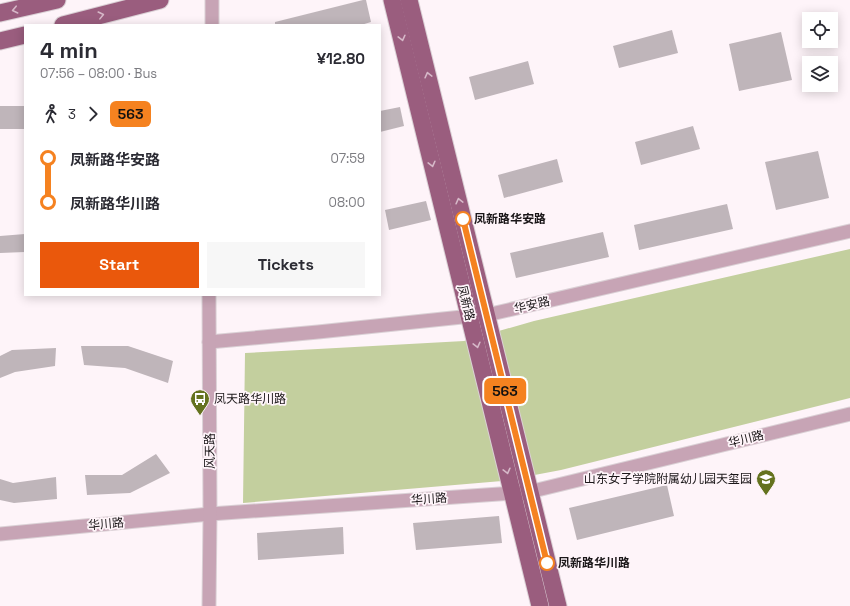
<!DOCTYPE html>
<html lang="en">
<head>
<meta charset="utf-8">
<style>
  :root { --surface:#fff; --page:#f7f7f7; --text:#2b2b33; --muted:#7c7c81; --accent:#ea580c }
  body { margin:0; font-family:"Space Grotesk","Noto Sans SC",sans-serif; background:var(--page); color:var(--text); height:100vh; display:flex; flex-direction:column; font-size:15px; white-space:nowrap }
  * { box-sizing:border-box; margin:0 }
  p { font-size:13px; color:var(--muted) }
  .icon { flex:none; width:22px; height:22px; fill:none; stroke:currentColor; stroke-width:2; stroke-linecap:round; stroke-linejoin:round }
  .map { position:relative; flex:1; overflow:hidden }
  .sheet { position:absolute; left:24px; top:24px; width:357px; height:272px; display:flex; flex-direction:column; background:var(--surface); border-radius:0px; box-shadow:0 2px 10px #0003 }
  .sheet>* { flex:none }
  .badge { padding:0 8px; border-radius:6px; font-size:14px; line-height:26px }
  .tools { position:absolute; left:802px; top:12px; display:grid; gap:8px }
  .tools a { display:grid; place-items:center; width:36px; height:36px; border-radius:0px; background:var(--surface); box-shadow:0 2px 10px #0003; font-size:20px }
  .map>.badge { position:absolute; translate:-50% -50%; box-shadow:0 0 0 2px #fff }
  .legs { display:flex; align-items:center; gap:6px; height:44px; padding:0 16px; font-size:13px }
  .legs p { margin-inline-start:auto }
  .summary { display:flex; align-items:center; justify-content:space-between; height:68px; padding:0 16px }
  h1 { font-size:22px; font-weight:600; line-height:30px }
  .action { display:flex; gap:8px; margin-top:auto; padding:8px 16px }
  .action a { flex:1; height:46px; border-radius:0px; background:var(--accent); color:#fff; font-size:16px; font-weight:600; line-height:46px; text-align:center }
  .action a+a { background:var(--page); color:var(--text) }
  ul { padding:0 16px; list-style:none }
  li { display:flex; align-items:center; gap:14px; height:44px; font-size:15px }
  li i { display:grid; place-items:center; width:6px; height:100%; margin:0 5px; background:currentColor }
  li i::after { content:''; width:10px; height:10px; margin:-5px; border:3px solid; border-radius:50%; background:var(--surface) }
  li p { margin-inline-start:auto }
  li:first-child i { background:linear-gradient(#0000 50%,currentColor 0) }
  li:last-child i { background:linear-gradient(currentColor 50%,#0000 0) }
  .map>svg:first-child { display:block }
</style>
</head>
<body>
<div class="map">
<svg width="850" height="606" viewBox="0 0 850 606">
  <rect width="100%" height="100%" fill="#fef4f9"/>
  <!-- green -->
  <polygon fill="#c3cf9e" points="850,249 850,398 561,470 502,481 243,503 245,353 464,341 534,321"/>
  <!-- building -->
  <g fill="#bfb5ba">
    <polygon points="363,0 366,0 371,22 361,25 275,25 275,22"/>
    <polygon points="672,30 678,53 619,68 613,46"/>
    <polygon points="781,32 792,80 739,91 729,44"/>
    <polygon points="528,61 534,84 475,100 469,77"/>
    <rect x="0" y="106" width="25" height="23"/>
    <polygon points="400,107 404,126 380,132 380,111"/>
    <polygon points="693,126 700,149 641,165 635,142"/>
    <polygon points="818,151 829,198 776,210 765,162"/>
    <polygon points="557,159 563,182 504,198 498,175"/>
    <polygon points="426,201 431,220 389,230 385,210"/>
    <polygon points="727,204 733,229 639,250 634,225"/>
    <polygon points="603,232 609,257 516,278 510,253"/>
    <polygon points="25,234 25,252 0,253 0,236"/>
    <polygon points="81,346 128,346 173,361 168,383 125,368 84,365"/>
    <polygon points="56,348 55,366 15,372 0,378 0,356 12,350"/>
    <polygon points="156,454 170,473 130,493 87,495 85,475 122,475"/>
    <polygon points="56,477 57,499 14,503 0,500 0,479 13,483"/>
    <polygon points="667,485 674,516 577,540 569,508"/>
    <polygon points="499,516 502,543 416,550 413,523"/>
    <polygon points="343,527 344,554 258,560 257,533"/>
  </g>
  <g fill="none" stroke-linecap="round" stroke-linejoin="round">
    <defs>
      <g id="minor">
        <polyline points="212,25 212,0"/>
        <polyline points="209,342 318,332 491,314 850,231"/>
        <polyline points="0,534 210,514 529,492 850,414"/>
        <polyline points="209,606 210,514 209,295"/>
      </g>
      <g id="major">
        <polyline points="392,0 540,606"/>
        <polyline points="409,0 558,606"/>
        <polyline points="0,13 57,0"/>
        <polyline points="63,25 160,0"/>
        <polyline points="0,41 25,35"/>
      </g>
    </defs>
    <!-- minor casing -->
    <use href="#minor" stroke="#dad0d5" stroke-width="15"/>
    <!-- major casing -->
    <use href="#major" stroke="#dad0d5" stroke-width="19"/>
    <!-- minor -->
    <use href="#minor" stroke="#c7a4b5" stroke-width="13"/>
    <!-- major -->
    <use href="#major" stroke="#9a5d7e" stroke-width="17"/>
  </g>
  <!-- one-way arrows -->
  <defs><path id="oneway-chevron" d="M-2-3.5L2.5 0L-2 3.5" fill="none" stroke-width="1.6" stroke-linecap="round" stroke-linejoin="round"/></defs>
  <g stroke="#d6b8c8">
    <use href="#oneway-chevron" transform="translate(15 10) rotate(167)"/>
    <use href="#oneway-chevron" transform="translate(101 15) rotate(-14)"/>
    <use href="#oneway-chevron" transform="translate(402 38) rotate(76)"/>
    <use href="#oneway-chevron" transform="translate(428 75) rotate(-104)"/>
    <use href="#oneway-chevron" transform="translate(432 164) rotate(76)"/>
    <use href="#oneway-chevron" transform="translate(459 201) rotate(-104)"/>
    <use href="#oneway-chevron" transform="translate(477 345) rotate(76)"/>
    <use href="#oneway-chevron" transform="translate(507 471) rotate(76)"/>
  </g>
  <g fill="none" stroke-linecap="round" stroke-linejoin="round">
    <defs>
      <polyline id="line-1" points="463,219 547,563"/>
    </defs>
    <!-- line-1 casing -->
    <use href="#line-1" stroke="#fff" stroke-width="9"/>
    <!-- line-1 -->
    <use href="#line-1" stroke="#f58220" stroke-width="6"/>
  </g>
  <!-- icons -->
  <defs>
    <symbol id="bus-pin" viewBox="-11 -11 22 30"><path d="M0 17L-7.5 6A9.5 9.5 0 1 1 7.5 6Z" fill="#64721e" stroke="#fef4f9"/><path d="M-5-6H5V4H4V6H2V4H-2V6H-4V4H-5ZM-3.5-4V0h7V-4ZM-3.5 1.2v1.5H-2V1.2ZM2 1.2v1.5H3.5V1.2Z" fill="#fff"/></symbol>
    <symbol id="school-pin" viewBox="-11 -11 22 30"><path d="M0 17L-7.5 6A9.5 9.5 0 1 1 7.5 6Z" fill="#64721e" stroke="#fef4f9"/><path d="M0-5L7-2L0 1L-7-2ZM-4 1L0 2.5L4 1V4Q0 6-4 4Z" fill="#fff"/></symbol>
  </defs>
  <g fill-rule="evenodd">
    <use href="#bus-pin" x="189" y="388" width="22" height="30"/>
    <use href="#school-pin" x="755" y="468" width="22" height="30"/>
  </g>
  <!-- markers -->
  <g fill="#fff" stroke="#f58220" stroke-width="2">
    <circle cx="463" cy="219" r="7"/>
    <circle cx="547" cy="563" r="7"/>
  </g>
  <g text-anchor="middle" dominant-baseline="central" stroke-width="3.5" stroke-linejoin="round" paint-order="stroke">
    <!-- stop labels -->
    <g font-size="12" font-weight="bold" fill="#1a1618" stroke="#fef4f9" text-anchor="start">
      <text x="474" y="219">凤新路华安路</text>
      <text x="558" y="563">凤新路华川路</text>
    </g>
    <!-- street labels -->
    <g font-size="12" fill="#1a1618" stroke="#fef4f9">
      <text transform="translate(466 303) rotate(76)">凤新路</text>
      <text transform="translate(532 305) rotate(-13)">华安路</text>
      <text transform="translate(746 439) rotate(-14)">华川路</text>
      <text transform="translate(210 451) rotate(-90)">风天路</text>
      <text transform="translate(429 499) rotate(-4)">华川路</text>
      <text transform="translate(106 524) rotate(-5)">华川路</text>
    </g>
    <!-- poi labels -->
    <g font-size="12" fill="#1a1618" stroke="#fef4f9" text-anchor="start">
      <text x="214" y="399">凤天路华川路</text>
      <text x="752" y="479" text-anchor="end">山东女子学院附属幼儿园天玺园</text>
    </g>
  </g>
</svg>
<div class="tools">
<a><svg class="icon" aria-label="locate" viewBox="0 0 24 24"><circle cx="12" cy="12" r="6"/><path d="M12 2v4M12 18v4M2 12h4M18 12h4"/></svg></a>
<a><svg class="icon" aria-label="layers" viewBox="0 0 24 24"><path d="M12 4l9 5-9 5-9-5zM3 14l9 5 9-5"/></svg></a>
</div>
<b class="badge" style="left:505px;top:391px;background:#f58220;color:#111">563</b>
<section class="sheet">
<div class="summary"><div><h1>4 min</h1><p>07:56 – 08:00 · Bus</p></div><b>¥12.80</b></div>
<div class="legs"><svg class="icon" aria-label="walk" viewBox="0 0 24 24"><circle cx="13" cy="4" r="2"/><path d="M13 8l-2 6 4 7M11 14l-3 7M7 12l3-4h3l4 4"/></svg>3<svg class="icon" aria-label="forward" viewBox="0 0 24 24"><path d="M9 5l7 7-7 7"/></svg><b class="badge" style="background:#f58220;color:#111">563</b></div>
<ul>
<li><i style="color:#f58220"></i><b>凤新路华安路</b><p>07:59</p></li>
<li><i style="color:#f58220"></i><b>凤新路华川路</b><p>08:00</p></li>
</ul>
<div class="action"><a>Start</a><a>Tickets</a></div>
</section>
</div>
</body>
</html>
